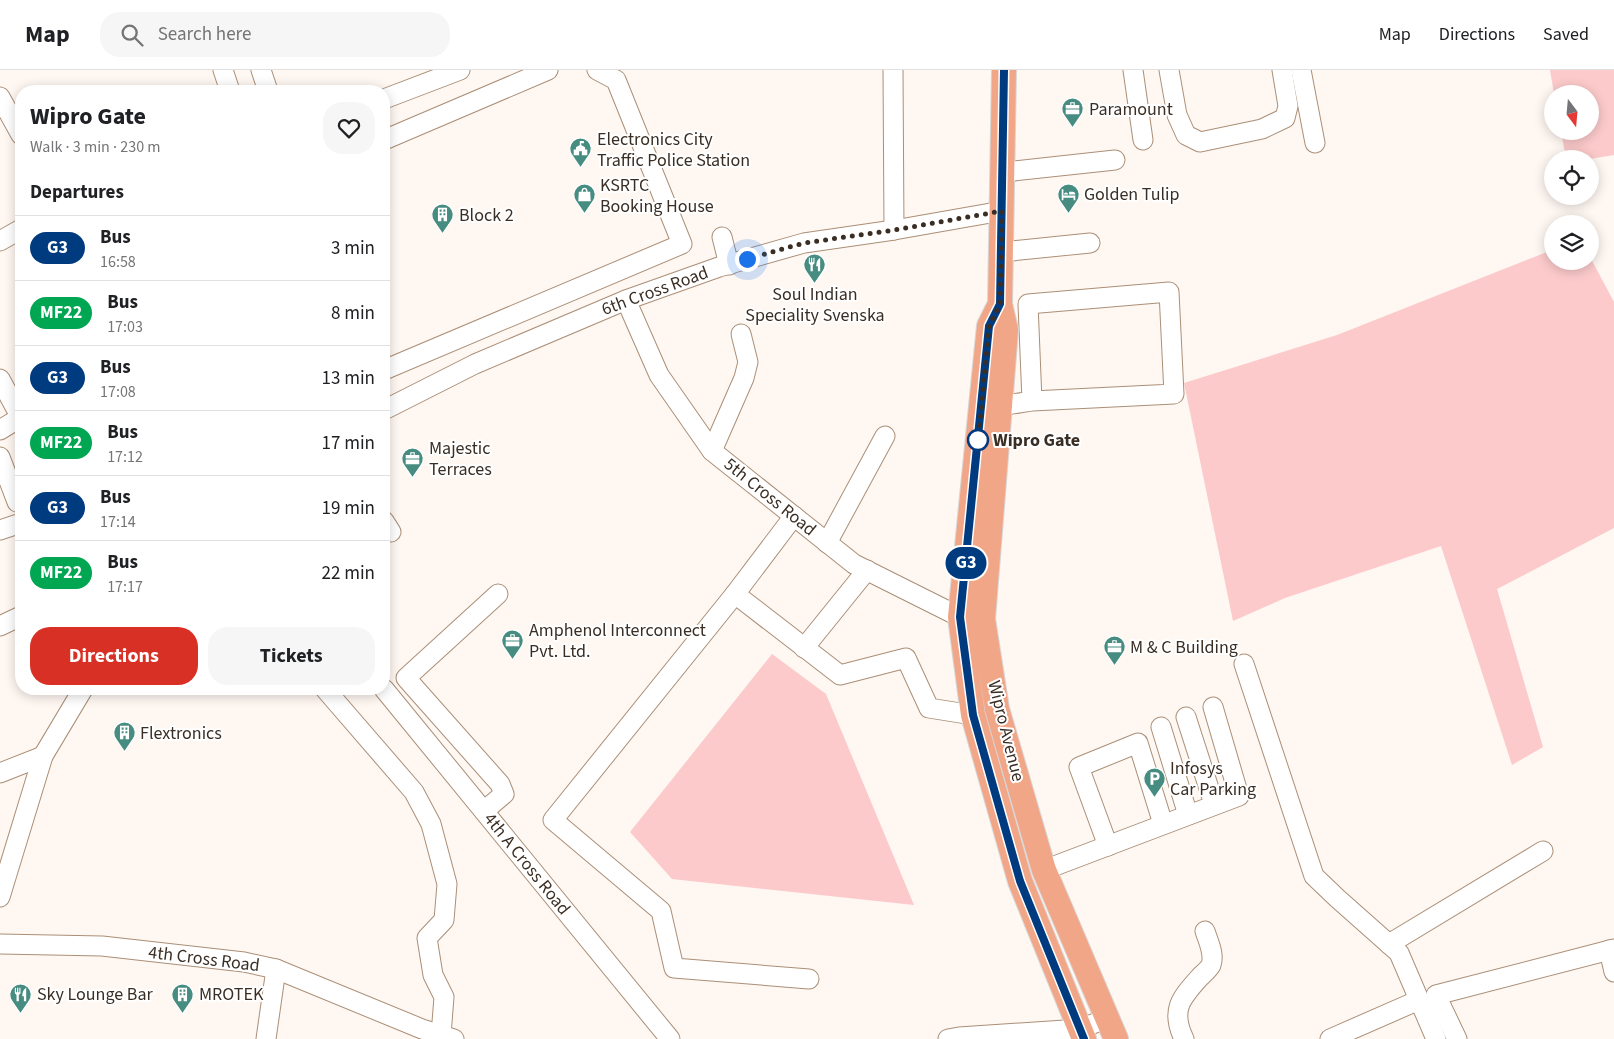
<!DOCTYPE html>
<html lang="en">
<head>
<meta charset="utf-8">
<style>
  :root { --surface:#fff; --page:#f6f6f6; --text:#202124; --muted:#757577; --line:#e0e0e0; --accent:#d93025 }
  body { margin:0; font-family:"Source Sans 3",sans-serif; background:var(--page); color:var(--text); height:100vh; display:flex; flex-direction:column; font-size:19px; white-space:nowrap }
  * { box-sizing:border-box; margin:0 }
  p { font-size:16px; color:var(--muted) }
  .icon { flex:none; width:28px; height:28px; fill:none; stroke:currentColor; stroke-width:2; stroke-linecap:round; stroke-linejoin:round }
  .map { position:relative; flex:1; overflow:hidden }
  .side { position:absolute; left:15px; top:15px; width:375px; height:610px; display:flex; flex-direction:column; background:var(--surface); border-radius:20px; box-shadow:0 2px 12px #0003 }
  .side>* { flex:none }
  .badge { padding:0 10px; border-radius:16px; font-size:18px; line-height:32px }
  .needle { width:32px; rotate:164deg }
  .tools { position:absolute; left:1544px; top:15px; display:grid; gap:10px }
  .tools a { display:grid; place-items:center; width:55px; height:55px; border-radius:50%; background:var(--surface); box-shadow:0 2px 12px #0003; font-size:25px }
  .you { position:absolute; width:25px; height:25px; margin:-12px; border:4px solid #fff; border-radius:50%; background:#1a73e8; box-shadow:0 0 0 8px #1a73e833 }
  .map>.badge { position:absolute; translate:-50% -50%; box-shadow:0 0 0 2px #fff }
  h2 { padding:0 15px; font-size:19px; line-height:45px }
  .round { display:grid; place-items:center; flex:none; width:52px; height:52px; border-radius:20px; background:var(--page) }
  .head { display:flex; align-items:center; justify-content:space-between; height:85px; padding:0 15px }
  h1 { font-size:24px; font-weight:700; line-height:38px }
  .button { display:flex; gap:10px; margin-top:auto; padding:10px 15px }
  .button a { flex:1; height:58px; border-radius:20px; background:var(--accent); color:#fff; font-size:20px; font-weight:700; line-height:58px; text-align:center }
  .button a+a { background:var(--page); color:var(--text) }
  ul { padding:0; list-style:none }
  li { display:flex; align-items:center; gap:15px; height:65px; padding:0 15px; border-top:1px solid var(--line) }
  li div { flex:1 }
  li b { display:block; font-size:19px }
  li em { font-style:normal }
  li .badge { min-width:55px; font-weight:700; text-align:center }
  header { display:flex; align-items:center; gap:30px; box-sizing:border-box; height:70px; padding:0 25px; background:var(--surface); border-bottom:1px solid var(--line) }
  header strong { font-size:24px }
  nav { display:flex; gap:28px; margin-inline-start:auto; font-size:18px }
  .search { width:350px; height:45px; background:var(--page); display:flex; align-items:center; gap:12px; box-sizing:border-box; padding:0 18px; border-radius:20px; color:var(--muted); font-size:19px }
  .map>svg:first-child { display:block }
</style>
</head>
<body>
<header>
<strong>Map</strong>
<div class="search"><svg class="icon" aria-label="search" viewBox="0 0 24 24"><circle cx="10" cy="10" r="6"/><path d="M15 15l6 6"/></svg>Search here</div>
<nav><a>Map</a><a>Directions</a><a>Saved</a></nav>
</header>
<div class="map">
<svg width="1614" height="969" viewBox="0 0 1614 969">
  <rect width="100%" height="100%" fill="#fef7f2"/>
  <!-- green -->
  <g fill="#fccacb">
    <polygon points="1550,0 1614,0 1614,85 1590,89 1566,89 1561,61 1590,61 1590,24 1554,24"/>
    <polygon points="1552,180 1552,191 1590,191 1590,187 1614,232 1614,458 1497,519 1543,677 1512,695 1441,476 1285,528 1233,551 1184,313 1337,265"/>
    <polygon points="772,584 826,624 914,835 672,809 630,762"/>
  </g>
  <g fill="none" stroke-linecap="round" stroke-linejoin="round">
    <defs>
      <g id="minor">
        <polyline points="223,0 230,21"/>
        <polyline points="261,0 268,21"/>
        <polyline points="893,0 894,160"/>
        <polyline points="1133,0 1143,70"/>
        <polyline points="1169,0 1177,45 1186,65 1200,72 1262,59 1285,48 1288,36 1282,0"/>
        <polyline points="1301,0 1315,73"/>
        <polyline points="0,27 21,65"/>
        <polyline points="384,29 460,0"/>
        <polyline points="384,70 548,0"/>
        <polyline points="1003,101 1014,101 1115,90"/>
        <polyline points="722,167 729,195"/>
        <polyline points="0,171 21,159"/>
        <polyline points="1002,182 1090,173"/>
        <polyline points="626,230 659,305 712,381 854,494 960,547 972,548"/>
        <polyline points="384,300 682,174 616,10 597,0"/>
        <polyline points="0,309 21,348"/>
        <polyline points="1000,336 1032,331 1174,324 1169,222 1028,234 1032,331"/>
        <polyline points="384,340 475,294 626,230 719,197 804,173 894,160 1002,141"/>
        <polyline points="0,360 21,347"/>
        <polyline points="712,381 744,308 748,292 741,264"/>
        <polyline points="0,387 17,432 21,430"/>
        <polyline points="794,446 735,524 553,750 661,841 674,898 809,909"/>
        <polyline points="384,451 391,462"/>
        <polyline points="0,460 21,453"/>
        <polyline points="827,473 885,366"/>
        <polyline points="735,524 840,605 906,588 929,638 973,645"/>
        <polyline points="0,556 21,546"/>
        <polyline points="804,578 867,500"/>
        <polyline points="1244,594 1314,806 1337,828 1399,883 1436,969"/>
        <polyline points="325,619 414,722 431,754 447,814 444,850 427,868 433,905 444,927 441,965"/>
        <polyline points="384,619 670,969"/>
        <polyline points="1186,647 1214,734"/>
        <polyline points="1161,657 1188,745"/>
        <polyline points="0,703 43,686"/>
        <polyline points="484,741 504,724 500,714 406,608 498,524"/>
        <polyline points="1108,776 1079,697 1138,673 1163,754"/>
        <polyline points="1044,800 1239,726 1213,637"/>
        <polyline points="0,827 43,686 83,619"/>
        <polyline points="0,874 102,876 244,892 276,899 422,959 454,969"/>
        <polyline points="1389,874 1543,781"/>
        <polyline points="1609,880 1614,902"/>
        <polyline points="266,969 276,899"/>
        <polyline points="948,969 959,967 1080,959 1108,948"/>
        <path d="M1184 969C1170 940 1181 928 1200 907 1204 903 1209 899 1211 895 1215 884 1208 871 1205 861"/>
        <polyline points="1330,969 1419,930"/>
        <polyline points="1457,969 1436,925 1614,879"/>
      </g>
      <g id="major">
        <polyline points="1004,0 1000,234 989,256 960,547 973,645 1020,811 1084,969"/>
        <polyline points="1000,234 1006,260 983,549 997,639 1044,800 1116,969"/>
      </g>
    </defs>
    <!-- minor casing -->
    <use href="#minor" stroke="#ab8f77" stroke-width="21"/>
    <!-- major casing -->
    <use href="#major" stroke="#d8d5d3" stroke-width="26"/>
    <!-- minor -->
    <use href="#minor" stroke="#fff" stroke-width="19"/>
    <!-- major -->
    <use href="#major" stroke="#f2a688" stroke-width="24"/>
  </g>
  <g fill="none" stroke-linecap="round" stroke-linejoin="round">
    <defs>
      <polyline id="line" points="1004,0 1000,234 989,256 960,547 973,645 1020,811 1084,969"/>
    </defs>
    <!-- line casing -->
    <use href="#line" stroke="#fff" stroke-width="11"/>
    <!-- line -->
    <use href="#line" stroke="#003b80" stroke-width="8"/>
    <!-- walk -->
    <polyline stroke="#3a2e24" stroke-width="5" stroke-dasharray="0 9" points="747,189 804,173 894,160 1002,141 1000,234 989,256 978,372 978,370"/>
  </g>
  <!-- icons -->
  <defs>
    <symbol id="office-pin" viewBox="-11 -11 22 30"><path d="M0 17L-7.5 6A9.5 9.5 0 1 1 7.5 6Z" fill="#478c81" stroke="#fff"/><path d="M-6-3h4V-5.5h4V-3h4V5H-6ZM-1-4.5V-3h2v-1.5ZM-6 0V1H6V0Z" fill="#fff"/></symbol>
    <symbol id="civic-pin" viewBox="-11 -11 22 30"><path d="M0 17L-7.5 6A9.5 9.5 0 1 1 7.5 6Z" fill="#478c81" stroke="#fff"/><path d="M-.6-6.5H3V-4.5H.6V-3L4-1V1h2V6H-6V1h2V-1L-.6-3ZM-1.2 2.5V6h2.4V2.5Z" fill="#fff"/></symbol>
    <symbol id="hotel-pin" viewBox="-11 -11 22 30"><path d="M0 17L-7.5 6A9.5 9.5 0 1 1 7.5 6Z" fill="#478c81" stroke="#fff"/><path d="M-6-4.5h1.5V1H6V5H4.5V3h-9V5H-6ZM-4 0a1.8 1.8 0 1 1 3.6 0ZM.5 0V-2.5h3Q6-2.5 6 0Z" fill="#fff"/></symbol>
    <symbol id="shop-pin" viewBox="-11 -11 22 30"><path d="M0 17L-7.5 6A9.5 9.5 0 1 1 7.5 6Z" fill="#478c81" stroke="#fff"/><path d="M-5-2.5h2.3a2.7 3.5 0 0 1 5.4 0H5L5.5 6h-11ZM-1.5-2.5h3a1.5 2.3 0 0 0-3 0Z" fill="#fff"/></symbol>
    <symbol id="building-pin" viewBox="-11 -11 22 30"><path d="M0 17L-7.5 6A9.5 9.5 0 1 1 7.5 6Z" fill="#478c81" stroke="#fff"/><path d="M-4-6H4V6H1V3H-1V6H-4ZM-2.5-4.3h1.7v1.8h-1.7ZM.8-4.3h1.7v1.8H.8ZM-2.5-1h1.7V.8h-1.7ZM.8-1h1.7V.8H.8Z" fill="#fff"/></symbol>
    <symbol id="restaurant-pin" viewBox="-11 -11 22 30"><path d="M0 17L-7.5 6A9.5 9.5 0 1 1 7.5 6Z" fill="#478c81" stroke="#fff"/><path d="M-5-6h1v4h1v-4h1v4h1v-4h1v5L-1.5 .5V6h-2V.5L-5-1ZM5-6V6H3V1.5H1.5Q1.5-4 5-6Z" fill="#fff"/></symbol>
    <symbol id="parking-pin" viewBox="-11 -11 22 30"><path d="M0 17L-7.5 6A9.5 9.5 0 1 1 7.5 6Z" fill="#478c81" stroke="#fff"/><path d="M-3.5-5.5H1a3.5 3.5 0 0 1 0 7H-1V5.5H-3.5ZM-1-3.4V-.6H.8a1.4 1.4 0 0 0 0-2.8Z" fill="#fff"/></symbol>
  </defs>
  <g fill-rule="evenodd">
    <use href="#office-pin" x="1060" y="26" width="25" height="34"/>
    <use href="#civic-pin" x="568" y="66" width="25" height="34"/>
    <use href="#hotel-pin" x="1056" y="112" width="25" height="34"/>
    <use href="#shop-pin" x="572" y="112" width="25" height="34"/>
    <use href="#building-pin" x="430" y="132" width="25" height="34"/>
    <use href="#restaurant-pin" x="802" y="182" width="25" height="34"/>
    <use href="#office-pin" x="400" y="376" width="25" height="34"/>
    <use href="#office-pin" x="500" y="558" width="25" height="34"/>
    <use href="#office-pin" x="1102" y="564" width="25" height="34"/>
    <use href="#building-pin" x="112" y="650" width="25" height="34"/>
    <use href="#parking-pin" x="1142" y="696" width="25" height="34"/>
    <use href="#restaurant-pin" x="8" y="912" width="25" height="34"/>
    <use href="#building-pin" x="170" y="912" width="25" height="34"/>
  </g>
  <!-- markers -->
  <circle fill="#fff" stroke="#003b80" stroke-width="2.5" cx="978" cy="370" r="10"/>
  <g text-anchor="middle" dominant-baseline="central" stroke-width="4" stroke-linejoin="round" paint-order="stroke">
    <!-- poi labels -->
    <g font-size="18" fill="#3a2e24" stroke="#fff" text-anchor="start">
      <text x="1089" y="39">Paramount</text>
      <text x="597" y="69">Electronics City<tspan x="597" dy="21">Traffic Police Station</tspan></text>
      <text x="600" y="115">KSRTC<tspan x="600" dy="21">Booking House</tspan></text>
      <text x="1084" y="124">Golden Tulip</text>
      <text x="459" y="145">Block 2</text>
      <text x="815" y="224" text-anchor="middle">Soul Indian<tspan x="815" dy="21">Speciality Svenska</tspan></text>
      <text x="429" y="378">Majestic<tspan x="429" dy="21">Terraces</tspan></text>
      <text x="529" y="560">Amphenol Interconnect<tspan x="529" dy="21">Pvt. Ltd.</tspan></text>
      <text x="1130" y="577">M &amp; C Building</text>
      <text x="140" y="663">Flextronics</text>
      <text x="1170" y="698">Infosys<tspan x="1170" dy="21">Car Parking</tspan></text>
      <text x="37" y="924">Sky Lounge Bar</text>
      <text x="199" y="924">MROTEK</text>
    </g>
    <!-- street labels -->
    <g font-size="18" fill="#3a2e24" stroke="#fff">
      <text transform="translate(655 221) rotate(-20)">6th Cross Road</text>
      <text transform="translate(770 427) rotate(39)">5th Cross Road</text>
      <text transform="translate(1006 661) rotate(76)">Wipro Avenue</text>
      <text transform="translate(527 794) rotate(51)">4th A Cross Road</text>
      <text transform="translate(204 889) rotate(7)">4th Cross Road</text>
    </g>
    <!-- stop labels -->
    <g font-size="18" font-weight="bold" fill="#3a2e24" stroke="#fff" text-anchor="start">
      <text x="993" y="370">Wipro Gate</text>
    </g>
  </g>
</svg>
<div class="tools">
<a><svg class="needle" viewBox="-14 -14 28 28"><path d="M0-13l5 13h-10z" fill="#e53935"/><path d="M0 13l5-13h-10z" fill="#757577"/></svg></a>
<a><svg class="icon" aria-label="locate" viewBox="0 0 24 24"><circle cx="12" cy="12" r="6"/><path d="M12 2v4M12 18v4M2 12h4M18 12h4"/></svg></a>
<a><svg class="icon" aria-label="layers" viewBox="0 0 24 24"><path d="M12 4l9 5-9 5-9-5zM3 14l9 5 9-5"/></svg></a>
</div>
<div class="you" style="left:747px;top:189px"></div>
<b class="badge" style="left:966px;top:493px;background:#003b80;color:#fff">G3</b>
<section class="side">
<div class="head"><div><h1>Wipro Gate</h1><p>Walk · 3 min · 230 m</p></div><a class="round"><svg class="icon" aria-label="heart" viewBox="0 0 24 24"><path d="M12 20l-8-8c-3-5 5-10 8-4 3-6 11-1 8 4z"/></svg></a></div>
<h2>Departures</h2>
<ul>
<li><span class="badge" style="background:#003b80;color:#fff">G3</span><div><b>Bus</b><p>16:58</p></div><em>3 min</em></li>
<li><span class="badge" style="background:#00a651;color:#fff">MF22</span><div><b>Bus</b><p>17:03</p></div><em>8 min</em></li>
<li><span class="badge" style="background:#003b80;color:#fff">G3</span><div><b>Bus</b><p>17:08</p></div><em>13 min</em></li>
<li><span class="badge" style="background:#00a651;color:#fff">MF22</span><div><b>Bus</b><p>17:12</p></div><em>17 min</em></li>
<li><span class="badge" style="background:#003b80;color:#fff">G3</span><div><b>Bus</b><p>17:14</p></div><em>19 min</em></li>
<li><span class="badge" style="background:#00a651;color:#fff">MF22</span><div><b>Bus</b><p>17:17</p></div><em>22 min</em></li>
</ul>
<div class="button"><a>Directions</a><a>Tickets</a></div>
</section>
</div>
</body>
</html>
